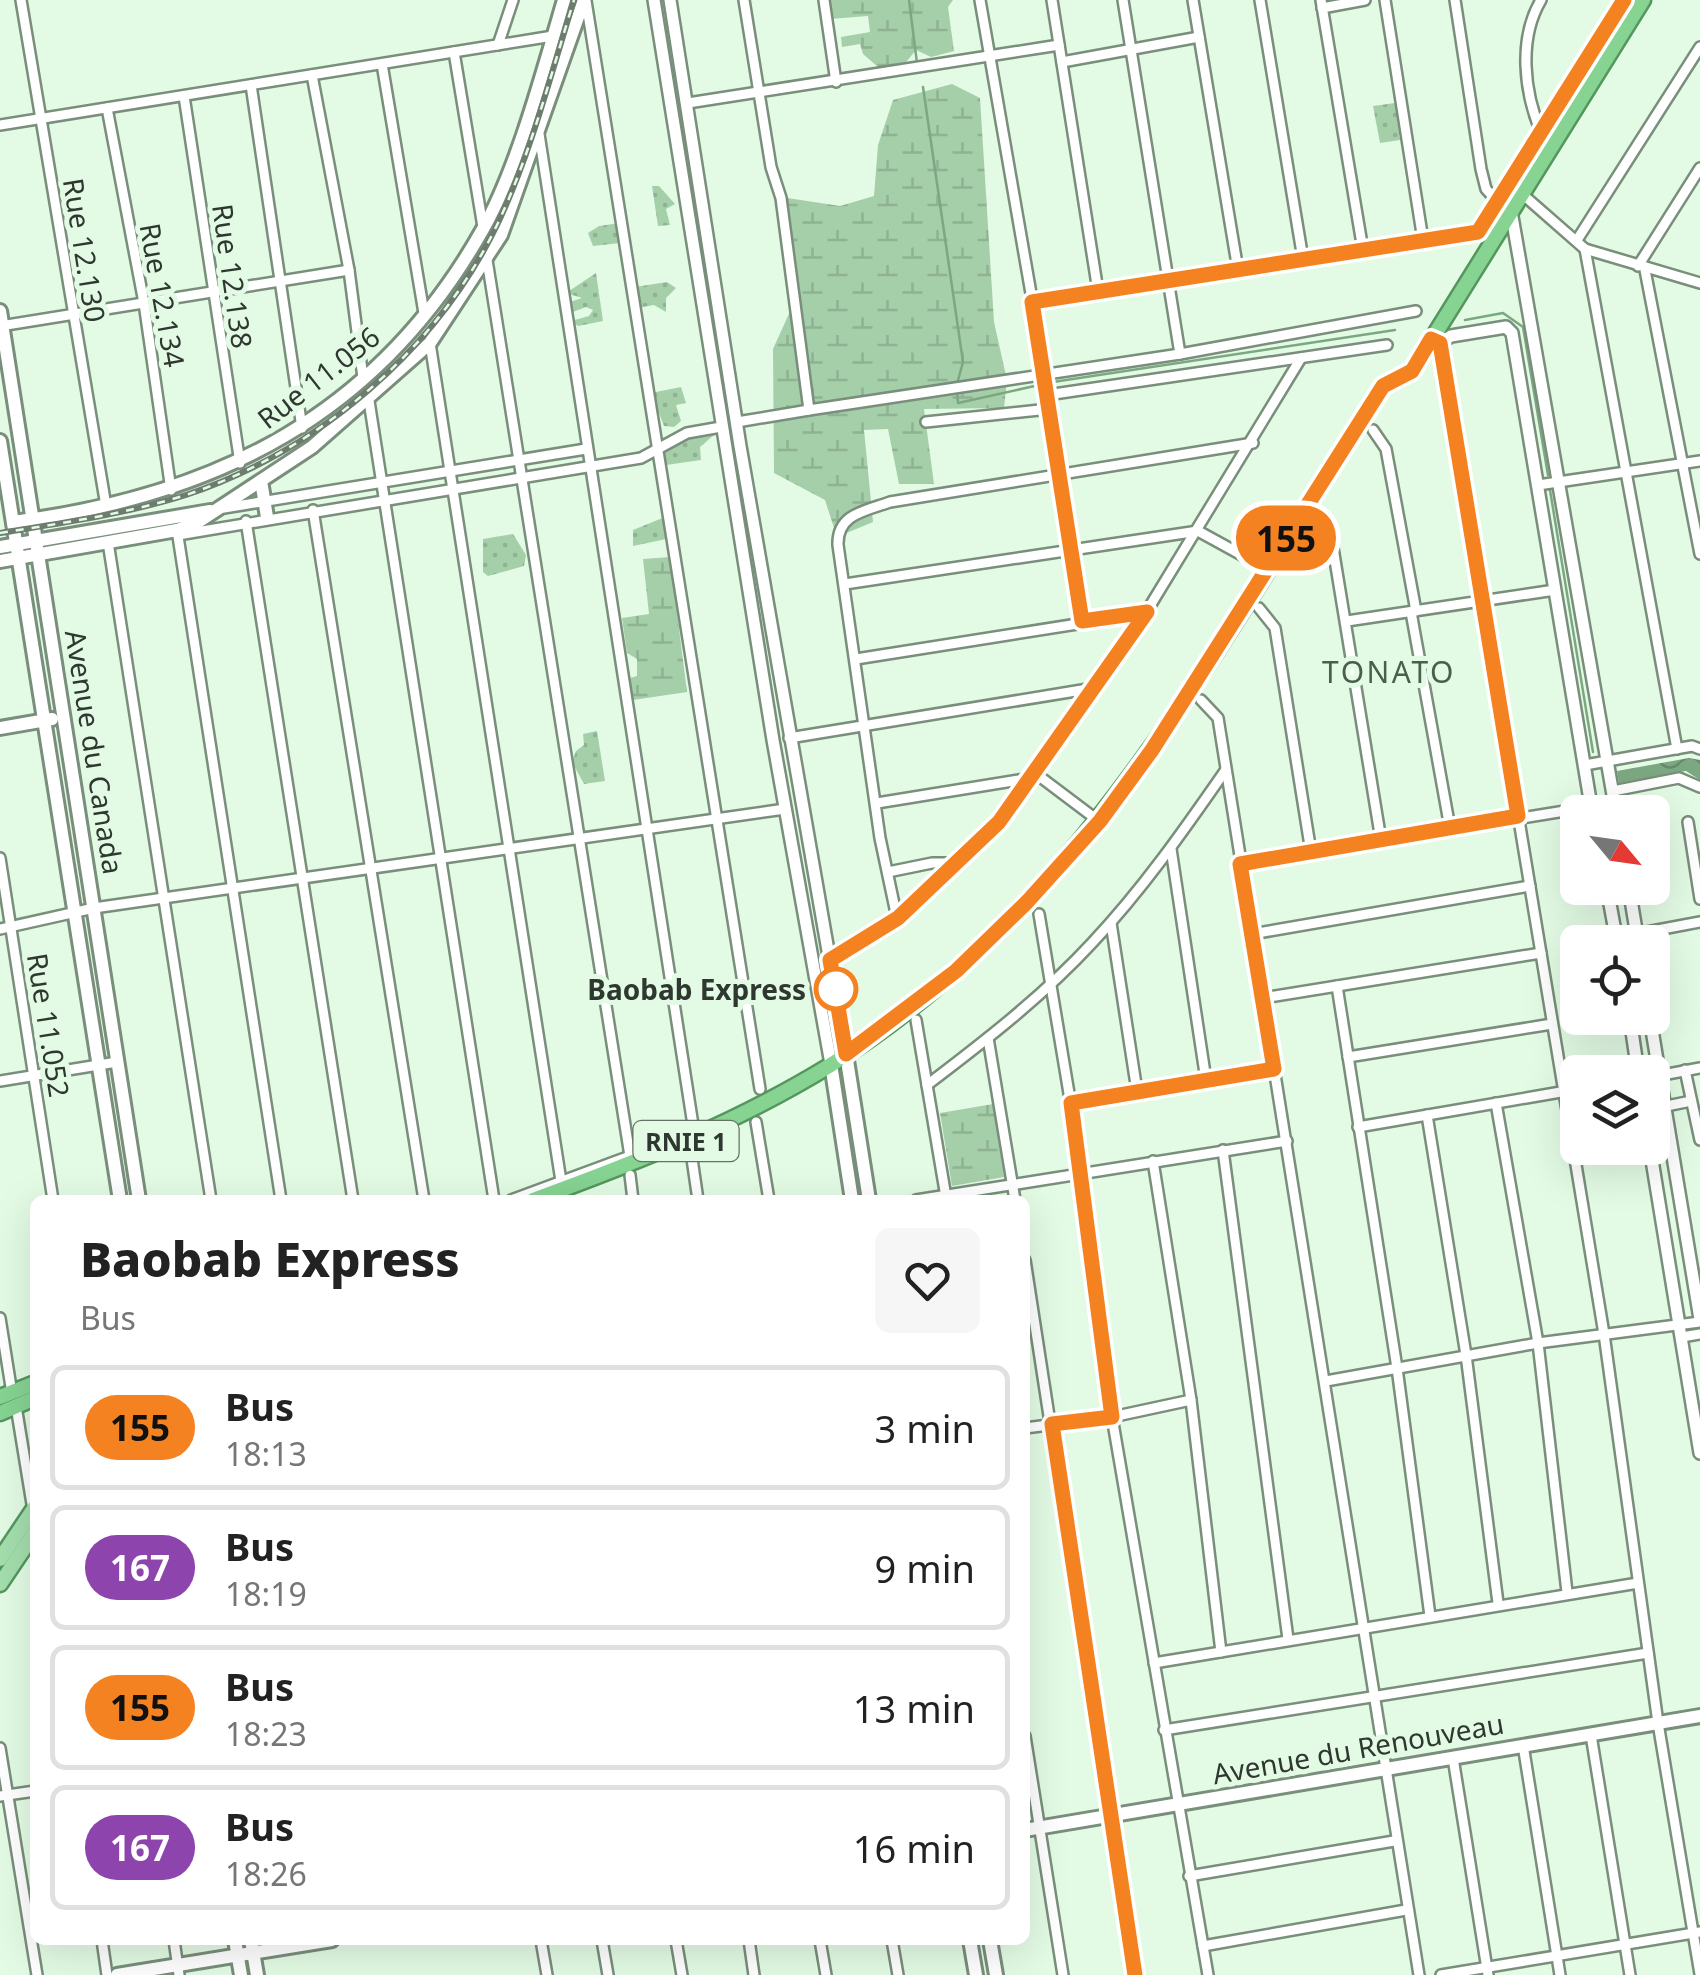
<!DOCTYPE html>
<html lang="fr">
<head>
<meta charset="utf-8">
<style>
  :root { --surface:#fff; --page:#f6f6f6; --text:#222; --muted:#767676; --line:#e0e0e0 }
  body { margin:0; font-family:"Noto Sans",sans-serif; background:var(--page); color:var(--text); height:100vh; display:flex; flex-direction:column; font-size:38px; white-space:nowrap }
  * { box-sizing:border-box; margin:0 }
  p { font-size:32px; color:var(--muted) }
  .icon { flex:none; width:55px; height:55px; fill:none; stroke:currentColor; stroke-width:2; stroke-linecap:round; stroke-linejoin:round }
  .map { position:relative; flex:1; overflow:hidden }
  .panel { position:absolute; left:30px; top:1195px; width:1000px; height:750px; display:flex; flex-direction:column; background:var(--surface); border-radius:15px; box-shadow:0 10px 40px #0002 }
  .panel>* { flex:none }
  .badge { padding:0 20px; border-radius:32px; font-size:35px; line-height:65px }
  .needle { width:65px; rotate:119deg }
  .controls { position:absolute; left:1560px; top:795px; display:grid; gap:20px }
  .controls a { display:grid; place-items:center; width:110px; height:110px; border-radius:15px; background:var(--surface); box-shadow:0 10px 40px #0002; font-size:50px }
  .map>.badge { position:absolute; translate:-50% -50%; box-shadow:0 0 0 5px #fff }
  .round { display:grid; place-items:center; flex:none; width:105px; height:105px; border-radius:15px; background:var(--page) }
  .head { display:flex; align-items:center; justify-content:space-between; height:170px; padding:0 50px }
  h1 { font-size:48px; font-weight:800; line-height:75px }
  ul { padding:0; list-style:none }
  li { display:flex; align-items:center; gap:30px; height:125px; margin:0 20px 15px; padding:0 30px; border:5px solid var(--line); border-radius:15px }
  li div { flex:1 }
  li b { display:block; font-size:38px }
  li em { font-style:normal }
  li .badge { min-width:110px; font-weight:700; text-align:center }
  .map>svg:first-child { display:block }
</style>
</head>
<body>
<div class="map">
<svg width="1700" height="1975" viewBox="0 0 1700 1975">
  <defs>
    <pattern id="grass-dots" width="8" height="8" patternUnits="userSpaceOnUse" patternTransform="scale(2.5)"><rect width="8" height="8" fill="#a5cfa9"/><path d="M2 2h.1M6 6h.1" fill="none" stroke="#8eb292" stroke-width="1.8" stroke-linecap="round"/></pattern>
    <pattern id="wetland-marsh" width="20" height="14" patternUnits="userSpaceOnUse" patternTransform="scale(2.5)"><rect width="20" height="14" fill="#a5cfa9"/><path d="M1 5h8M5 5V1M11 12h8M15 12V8" fill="none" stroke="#8eb292"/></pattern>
    <pattern id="water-waves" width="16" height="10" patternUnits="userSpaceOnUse" patternTransform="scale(2.5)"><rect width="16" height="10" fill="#7ca881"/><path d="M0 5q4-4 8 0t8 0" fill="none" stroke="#668a6a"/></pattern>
  </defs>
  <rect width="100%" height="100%" fill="#e3fbe5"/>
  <!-- grass -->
  <g fill="url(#grass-dots)">
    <polygon points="1395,103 1400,140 1380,143 1373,106"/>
    <polygon points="652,186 659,186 675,204 666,209 670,225 658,226"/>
    <polygon points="620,223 620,243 593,246 588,233 599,226"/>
    <polygon points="596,273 603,321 578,326 571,321 589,316 593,310 586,307 573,312 570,302 582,298 566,293"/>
    <polygon points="667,282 676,288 666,298 666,312 654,305 637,308 635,287"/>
    <polygon points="681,387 686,403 676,405 681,421 674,427 664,426 651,393"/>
    <polygon points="700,434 714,435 700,447 701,460 666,465 660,458 670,441"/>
    <polygon points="665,517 671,538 633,546 633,530"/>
    <polygon points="513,534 526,555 524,566 488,576 483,572 483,539"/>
    <polygon points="597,731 605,781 584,784 572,762 576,751 584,745 583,734"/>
  </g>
  <!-- wetland -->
  <g fill="url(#wetland-marsh)">
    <polygon points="828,0 953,0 948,7 954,51 931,57 916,50 906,62 878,67 863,54 860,44 842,47 841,37 870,32 868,16 830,19"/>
    <polygon points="952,84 980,98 994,322 1007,380 1004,408 924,409 934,484 899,484 888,429 864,430 873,522 837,537 825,500 774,473 773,349 797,296 781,197 840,206 874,196 878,145 893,100"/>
    <polygon points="670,557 687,692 633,700 630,678 637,676 637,659 627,653 622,618 649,614 643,559"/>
    <polygon points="993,1104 1004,1177 952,1186 940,1113"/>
  </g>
  <!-- water -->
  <polygon fill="url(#water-waves)" points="1689,758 1700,760 1700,780 1686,771 1619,783 1617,771"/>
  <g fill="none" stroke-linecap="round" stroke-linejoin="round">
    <!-- stream -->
    <g stroke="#7ca881" stroke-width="2.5">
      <polyline points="909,0 917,63"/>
      <polyline points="923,87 963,362 957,384"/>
      <polyline points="1465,320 1503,313 1523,327 1548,475"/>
      <polyline points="1053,382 1395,330"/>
      <polyline points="957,392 958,403 1039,385"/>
      <polyline points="1550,490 1593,752"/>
    </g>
    <defs>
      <g id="minor">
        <polyline points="21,0 106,506"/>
        <polyline points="824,0 836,82"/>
        <polyline points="980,0 1045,374 1082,621"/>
        <polyline points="1052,0 1098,291"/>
        <polyline points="1123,0 1180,354"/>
        <polyline points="1193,0 1238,270"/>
        <polyline points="1260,0 1303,259"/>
        <polyline points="1321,0 1363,250"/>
        <polyline points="1385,0 1423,240"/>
        <polyline points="1455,0 1481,169 1486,189 1497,201"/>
        <polyline points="586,1 760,1089"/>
        <polyline points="1322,8 1365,0"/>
        <polyline points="498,45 513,0"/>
        <polyline points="454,52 483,227"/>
        <polyline points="1062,62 1199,37"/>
        <polyline points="382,64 424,313"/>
        <polyline points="312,75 349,270 363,378"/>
        <polyline points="251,85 302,428"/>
        <polyline points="184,96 240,463"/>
        <polyline points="688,103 1059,45"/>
        <polyline points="107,108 144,303 171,490"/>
        <polyline points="0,125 553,36"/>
        <path d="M1541 132C1524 92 1518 39 1541 0"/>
        <polyline points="1521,193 1585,249 1700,283"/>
        <polyline points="1577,240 1700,47"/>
        <polyline points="1585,249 1677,749"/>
        <polyline points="487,260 630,1156"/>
        <polyline points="1638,266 1700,168"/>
        <polyline points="1645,270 1700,554"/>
        <polyline points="1031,302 1478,232"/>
        <polyline points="0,326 349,270"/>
        <polyline points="430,343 561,1181"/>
        <polyline points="1440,343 1604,1334 1658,1723 1700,1974"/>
        <polyline points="1047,395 1387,345"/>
        <polyline points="369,401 494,1200"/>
        <polyline points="809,410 1180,354 1416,311"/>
        <polyline points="737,422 809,410 781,198 771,167 744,0"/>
        <polyline points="926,422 1049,409"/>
        <polyline points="1373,430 1386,449 1416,611"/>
        <polyline points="1538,485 1700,461"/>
        <polyline points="224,508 586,449"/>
        <polyline points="313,510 424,1200"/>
        <polyline points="1317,519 1333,548 1381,840"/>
        <polyline points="246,521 353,1200"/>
        <polyline points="177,530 281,1200"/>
        <polyline points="178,535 641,458 687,433 721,427"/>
        <polyline points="108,542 211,1200"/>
        <polyline points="845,584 1198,531 1260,565"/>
        <polyline points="1259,608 1275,628 1311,852"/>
        <polyline points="1411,612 1450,828"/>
        <polyline points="1347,621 1555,590"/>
        <polyline points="856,659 1147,613"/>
        <polyline points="1201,700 1218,718 1419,1975"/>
        <polyline points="789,738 1094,688"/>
        <polyline points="1585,765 1692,746 1700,749"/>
        <polyline points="1035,773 1092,816"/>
        <polyline points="1613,791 1679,778 1700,787"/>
        <polyline points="877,803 1031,778"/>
        <polyline points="1688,822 1700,899"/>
        <polyline points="1171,849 1206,1080"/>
        <polyline points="0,858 53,1200"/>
        <polyline points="1240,864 1614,803"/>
        <polyline points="888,872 932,863 956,863"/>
        <polyline points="1039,914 1082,1171 1112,1417 1208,1975"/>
        <path d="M897 918 880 838 838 545C837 514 865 511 890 502L1253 443"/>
        <polyline points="1111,923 1137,1091"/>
        <polyline points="0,929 94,908 785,809"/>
        <polyline points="1252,934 1530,886"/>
        <polyline points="1636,934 1700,922"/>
        <polyline points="830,960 897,918 988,834 1023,794 1125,647 1301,358"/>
        <polyline points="1337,986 1397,1368 1430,1616"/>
        <polyline points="1263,998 1541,953"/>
        <polyline points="916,1020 946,1197"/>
        <polyline points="988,1038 1015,1200"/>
        <polyline points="1348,1057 1552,1024"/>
        <polyline points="1685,1070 1700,1140"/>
        <polyline points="1652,1077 1700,1068"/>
        <polyline points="0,1081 117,1062"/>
        <path d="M927 1085C985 1041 1043 996 1092 943 1142 890 1184 830 1225 771"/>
        <polyline points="1071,1103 1274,1069"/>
        <polyline points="1496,1103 1538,1343 1567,1592"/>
        <polyline points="1652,1109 1691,1101"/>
        <polyline points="1427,1115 1466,1355 1498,1603"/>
        <polyline points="756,1122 769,1200"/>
        <polyline points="1358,1127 1578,1089"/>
        <polyline points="1223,1150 1288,1639"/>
        <polyline points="691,1152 698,1200"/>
        <polyline points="1153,1161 1191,1400 1221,1652"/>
        <polyline points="630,1175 633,1200"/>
        <polyline points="511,1200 630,1156 693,1125 539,134"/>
        <polyline points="916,1200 1287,1141"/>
        <polyline points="1025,1260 1135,1975"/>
        <polyline points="0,1318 11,1387"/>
        <polyline points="1682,1337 1700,1334"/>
        <polyline points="1326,1381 1538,1343 1700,1322"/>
        <polyline points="16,1406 33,1510"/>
        <polyline points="1025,1428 1112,1417 1191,1400"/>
        <polyline points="1154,1663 1638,1583"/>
        <polyline points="1164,1730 1648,1653"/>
        <polyline points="1591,1735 1630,1975"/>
        <polyline points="1025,1736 1063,1975"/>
        <polyline points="1523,1745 1560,1975"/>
        <polyline points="0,1748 37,1975"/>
        <polyline points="1453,1758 1488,1975"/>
        <polyline points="0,1796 35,1791"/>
        <polyline points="1189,1876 1394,1841"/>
        <polyline points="102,1940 107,1975"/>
        <polyline points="174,1940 179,1975"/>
        <polyline points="541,1940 547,1975"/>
        <polyline points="602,1940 608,1975"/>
        <polyline points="676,1940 682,1975"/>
        <polyline points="749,1940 754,1975"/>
        <polyline points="820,1940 826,1975"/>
        <polyline points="892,1940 898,1975"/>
        <polyline points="1203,1946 1406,1910"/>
        <polyline points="1441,1975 1700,1932"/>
      </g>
      <g id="tertiary">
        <polyline points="654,0 773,740 831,1064"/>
        <polyline points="670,0 740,446 846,1054"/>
        <polyline points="1511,211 1616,812"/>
        <polyline points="1431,339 1440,343 1451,336 1506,327 1512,333 1592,812"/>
        <polyline points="1607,888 1617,942"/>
        <polyline points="1629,888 1638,942"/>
        <polyline points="1630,1018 1638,1072"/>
        <polyline points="1650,1018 1700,1319"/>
        <polyline points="1650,1148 1700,1453"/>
      </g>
      <g id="secondary">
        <polyline points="0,311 139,1200"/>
        <polyline points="0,441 120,1200"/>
        <polyline points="261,481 267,517"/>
        <path d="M13 522C218 496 379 414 483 229 517 170 544 68 564 0"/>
        <polyline points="0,547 210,511"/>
        <polyline points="0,561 177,530 198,522 312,447 430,343 501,235 584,0"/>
        <polyline points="0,728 52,719"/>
        <polyline points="846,1054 869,1200"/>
        <polyline points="831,1064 852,1200"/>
        <polyline points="1025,1830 1700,1716"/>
        <polyline points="235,1940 241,1975"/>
        <polyline points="251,1940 257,1975"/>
        <polyline points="970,1940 976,1975"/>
        <polyline points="990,1940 996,1975"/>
        <polyline points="117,1975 332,1940"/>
      </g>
      <g id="primary">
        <polyline points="0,1559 35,1507"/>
        <polyline points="0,1584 35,1532"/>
      </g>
      <g id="trunk">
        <polyline points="1478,232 1624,0"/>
        <path d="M533 1200C635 1163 736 1123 829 1066 1086 907 1225 632 1383 386L1412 371 1643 0"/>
        <polyline points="0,1397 35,1383"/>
        <polyline points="0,1413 35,1398"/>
      </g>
    </defs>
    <!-- minor casing -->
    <use href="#minor" stroke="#798e7b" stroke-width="14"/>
    <!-- tertiary casing -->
    <use href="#tertiary" stroke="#798e7b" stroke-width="16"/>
    <!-- secondary casing -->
    <use href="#secondary" stroke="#798e7b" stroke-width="18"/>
    <!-- primary casing -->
    <use href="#primary" stroke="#54965e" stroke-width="19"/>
    <!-- trunk casing -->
    <use href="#trunk" stroke="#54965e" stroke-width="19"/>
    <!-- minor -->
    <use href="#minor" stroke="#fff" stroke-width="9"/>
    <!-- tertiary -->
    <use href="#tertiary" stroke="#fff" stroke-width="11"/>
    <!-- secondary -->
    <use href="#secondary" stroke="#fff" stroke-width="12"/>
    <!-- primary -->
    <use href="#primary" stroke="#a4dead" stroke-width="14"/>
    <!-- trunk -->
    <use href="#trunk" stroke="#86d392" stroke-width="14"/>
    <defs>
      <path id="rail" d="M0 533C62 523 126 514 186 495 318 451 438 349 498 223 531 153 551 74 574 0"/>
    </defs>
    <!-- rail casing -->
    <use href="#rail" stroke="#6e7c6f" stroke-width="6"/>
    <!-- rail -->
    <use href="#rail" stroke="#e3fbe5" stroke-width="2.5" stroke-dasharray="8" stroke-linecap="butt"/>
  </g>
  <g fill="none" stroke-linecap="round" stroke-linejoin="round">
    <defs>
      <polyline id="line" points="1135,1975 1052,1424 1112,1417 1071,1103 1274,1069 1240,864 1518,816 1440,343 1431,339 1412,371 1383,386 1152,750 1100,821 1027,902 956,971 846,1054 830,960 898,918 999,822 1147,612 1082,621 1032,302 1478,232 1624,0"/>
    </defs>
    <!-- line casing -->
    <use href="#line" stroke="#fff" stroke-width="22"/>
    <!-- line -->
    <use href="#line" stroke="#f58220" stroke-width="15"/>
  </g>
  <!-- markers -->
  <circle fill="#fff" stroke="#f58220" stroke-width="5" cx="836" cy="989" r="20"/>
  <g text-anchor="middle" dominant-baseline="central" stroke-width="10" stroke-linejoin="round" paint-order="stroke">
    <!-- shield labels -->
    <rect fill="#e3fbe5" stroke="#657266" stroke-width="2.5" x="633.5" y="1121" width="105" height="40" rx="8"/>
    <g font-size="25" font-weight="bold" fill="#2f3830">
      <text x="686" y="1141">RNIE 1</text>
    </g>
    <!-- street labels -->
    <g font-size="28" fill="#2f3830" stroke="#e3fbe5">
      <text transform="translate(85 250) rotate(81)">Rue 12.130</text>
      <text transform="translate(233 276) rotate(82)">Rue 12.138</text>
      <text transform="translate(163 295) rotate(80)">Rue 12.134</text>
      <text transform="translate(318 377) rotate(-38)">Rue 11.056</text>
      <text transform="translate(95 752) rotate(81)">Avenue du Canada</text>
      <text transform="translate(49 1025) rotate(81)">Rue 11.052</text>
      <text transform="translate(1358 1748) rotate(-10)">Avenue du Renouveau</text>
    </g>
    <!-- stop labels -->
    <g font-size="28" font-weight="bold" fill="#2f3830" stroke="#e3fbe5" text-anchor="end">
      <text x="806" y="989">Baobab Express</text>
    </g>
    <!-- neighbourhood labels -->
    <g font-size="30" letter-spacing="2.5" fill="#4a5e4c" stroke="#e3fbe5">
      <text x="1389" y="671">TONATO</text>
    </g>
  </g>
</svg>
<div class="controls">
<a><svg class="needle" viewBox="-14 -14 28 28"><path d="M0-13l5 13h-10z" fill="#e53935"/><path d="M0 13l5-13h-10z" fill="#767676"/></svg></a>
<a><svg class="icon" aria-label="locate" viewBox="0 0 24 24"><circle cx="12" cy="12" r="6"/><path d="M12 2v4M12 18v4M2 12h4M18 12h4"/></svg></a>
<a><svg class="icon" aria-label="layers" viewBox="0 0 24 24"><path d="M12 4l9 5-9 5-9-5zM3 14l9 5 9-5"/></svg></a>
</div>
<b class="badge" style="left:1286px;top:538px;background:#f58220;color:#111">155</b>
<section class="panel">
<div class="head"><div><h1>Baobab Express</h1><p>Bus</p></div><a class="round"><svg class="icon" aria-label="heart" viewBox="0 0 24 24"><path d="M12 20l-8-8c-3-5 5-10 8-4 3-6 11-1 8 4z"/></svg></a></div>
<ul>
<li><span class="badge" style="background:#f58220;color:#111">155</span><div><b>Bus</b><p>18:13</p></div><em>3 min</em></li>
<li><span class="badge" style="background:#8e44ad;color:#fff">167</span><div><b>Bus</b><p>18:19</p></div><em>9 min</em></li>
<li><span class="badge" style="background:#f58220;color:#111">155</span><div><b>Bus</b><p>18:23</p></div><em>13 min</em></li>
<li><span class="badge" style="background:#8e44ad;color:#fff">167</span><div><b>Bus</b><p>18:26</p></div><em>16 min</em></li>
</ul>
</section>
</div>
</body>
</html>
